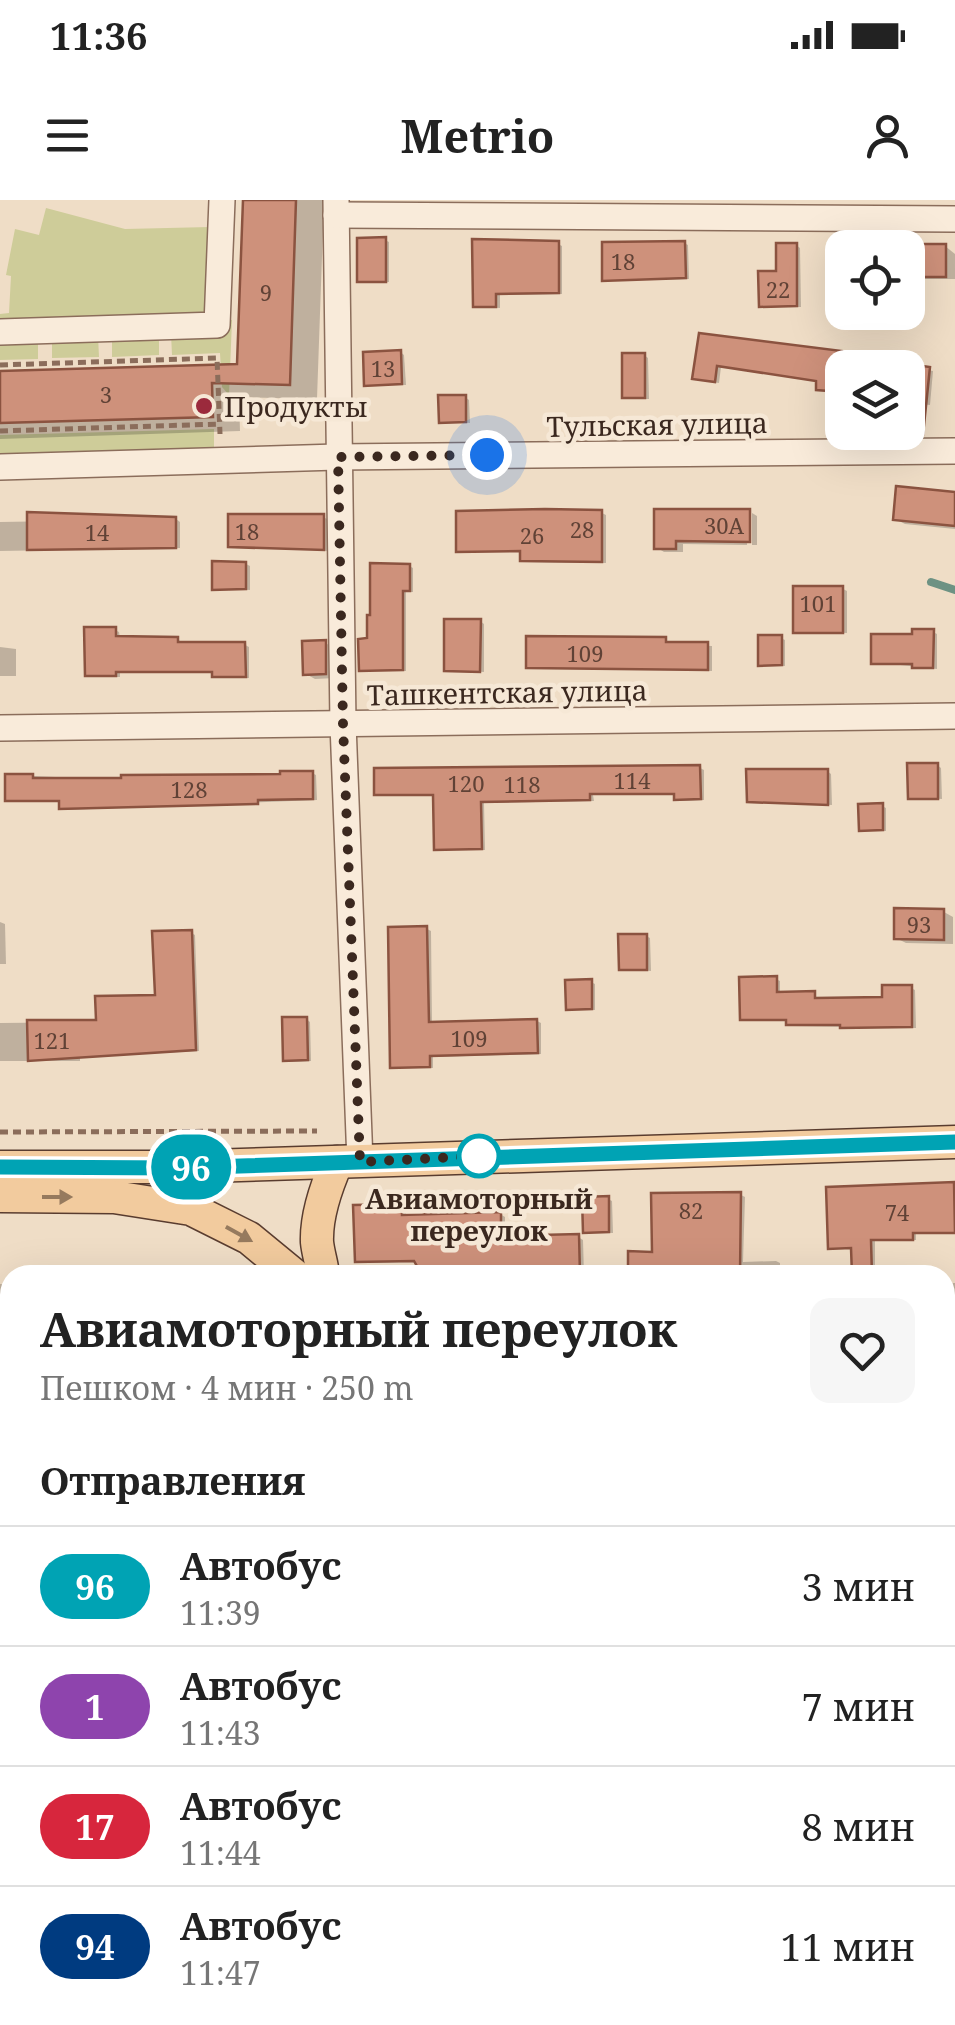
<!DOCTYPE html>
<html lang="ru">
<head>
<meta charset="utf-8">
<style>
  :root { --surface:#fff; --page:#f6f6f6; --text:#222; --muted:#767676; --line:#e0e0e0 }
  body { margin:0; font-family:"Noto Serif",serif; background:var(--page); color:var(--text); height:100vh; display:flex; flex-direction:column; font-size:38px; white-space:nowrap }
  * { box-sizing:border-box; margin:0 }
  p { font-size:32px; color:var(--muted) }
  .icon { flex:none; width:55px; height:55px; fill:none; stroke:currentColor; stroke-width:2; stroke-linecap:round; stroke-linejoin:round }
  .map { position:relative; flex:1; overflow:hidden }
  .drawer { position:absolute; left:0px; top:1065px; width:955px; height:760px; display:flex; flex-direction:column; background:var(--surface); border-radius:30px 30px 0 0; box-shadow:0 10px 40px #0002 }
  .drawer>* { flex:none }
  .badge { padding:0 20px; border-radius:32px; font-size:35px; line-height:65px }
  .buttons { position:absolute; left:825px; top:30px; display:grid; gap:20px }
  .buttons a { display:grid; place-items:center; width:100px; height:100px; border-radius:20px; background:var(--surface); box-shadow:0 10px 40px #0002; font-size:50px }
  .you { position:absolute; width:50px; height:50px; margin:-25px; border:8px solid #fff; border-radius:50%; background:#1a73e8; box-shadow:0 0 0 15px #1a73e833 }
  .map>.badge { position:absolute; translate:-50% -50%; box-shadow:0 0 0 5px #fff }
  h2 { padding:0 40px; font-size:38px; line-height:90px }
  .round { display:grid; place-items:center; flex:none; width:105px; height:105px; border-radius:20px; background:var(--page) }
  .overview { display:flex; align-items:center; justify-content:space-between; height:170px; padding:0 40px }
  h1 { font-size:48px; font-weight:700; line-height:75px }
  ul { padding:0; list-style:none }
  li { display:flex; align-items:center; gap:30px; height:120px; padding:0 40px; border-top:2px solid var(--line) }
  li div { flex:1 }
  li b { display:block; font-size:38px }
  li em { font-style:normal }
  li .badge { min-width:110px; font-weight:700; text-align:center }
  .status { display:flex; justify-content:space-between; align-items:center; height:70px; padding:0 50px; background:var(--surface); direction:ltr }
  .status svg { height:28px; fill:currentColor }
  header { display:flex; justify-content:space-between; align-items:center; height:130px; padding:0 40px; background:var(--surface); font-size:45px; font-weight:700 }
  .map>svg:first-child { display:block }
</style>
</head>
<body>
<div class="status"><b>11:36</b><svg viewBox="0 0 49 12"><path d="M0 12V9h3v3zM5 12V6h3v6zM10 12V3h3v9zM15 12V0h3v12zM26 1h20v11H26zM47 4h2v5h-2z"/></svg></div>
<header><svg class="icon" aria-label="menu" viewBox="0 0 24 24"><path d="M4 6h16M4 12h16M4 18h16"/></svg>Metrio<svg class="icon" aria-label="person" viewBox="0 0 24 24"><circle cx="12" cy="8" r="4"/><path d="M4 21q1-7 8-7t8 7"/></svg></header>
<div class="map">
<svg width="955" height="1825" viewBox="0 0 955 1825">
  <rect width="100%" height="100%" fill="#efddc6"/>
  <!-- green -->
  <g fill="#cecc99">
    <polygon points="46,8 125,29 210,27 206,120 0,126 0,114 9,113 11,76 6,75 15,29 39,35"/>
    <polygon points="223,119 232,120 229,195 222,187 220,153 172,155 171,134"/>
    <polygon points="159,134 159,155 112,157 112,135"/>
    <polygon points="98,136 99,157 52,158 52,137"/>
    <polygon points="38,138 38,159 0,160 0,139"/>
    <polygon points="214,229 214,252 0,259 0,235"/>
  </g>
  <!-- shadow -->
  <g fill="#0003">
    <polygon points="245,0 324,0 317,199 239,197 240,231 0,239 0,174 240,166"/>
    <polygon points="385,40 389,42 389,82 363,83 359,80"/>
    <polygon points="684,43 688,45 689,79 605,80"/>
    <polygon points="558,44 562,46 562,94 500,95 500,108 475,106"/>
    <polygon points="796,45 800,48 801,107 765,107 761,105"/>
    <polygon points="945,46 955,54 955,79 908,79 908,48 884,48"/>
    <polygon points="701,136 853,155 857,157 856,168 842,168 842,192 822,191 818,189 819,181 721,167 719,183 698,180"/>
    <polygon points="400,152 404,155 406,185 367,184"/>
    <polygon points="644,155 648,158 649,199 629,199 625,197"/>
    <polygon points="909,167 933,171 930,205 908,203"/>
    <polygon points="465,197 469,200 470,223 441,221"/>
    <polygon points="955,293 955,329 905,324 895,319"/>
    <polygon points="656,312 749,312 747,345 683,344 683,352 664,352 656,347"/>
    <polygon points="602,313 606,315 606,363 526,362 522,360 522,352 458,350"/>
    <polygon points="752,313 757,316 757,345 752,345"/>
    <polygon points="323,317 327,319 328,351 230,345"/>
    <polygon points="176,319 180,322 180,348 0,351 0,322"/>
    <polygon points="246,364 250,366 250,390 215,388"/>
    <polygon points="409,366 413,368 413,392 406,392 406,471 365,471 361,469 370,441"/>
    <polygon points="843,389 847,391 847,433 795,431"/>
    <polygon points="480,421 484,424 484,472 446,470"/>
    <polygon points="115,430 119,432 120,438 178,439 182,444 245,445 249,447 249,478 218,478 214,473 120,473 120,477 91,477 87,474"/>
    <polygon points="933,432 937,434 937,469 873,462 914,437"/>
    <polygon points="781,438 785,440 785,466 761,464"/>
    <polygon points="665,439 669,444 712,446 712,471 529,466"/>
    <polygon points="325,443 335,448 335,478 315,479 306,474"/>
    <polygon points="0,447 16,449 16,476 0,476"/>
    <polygon points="937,565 941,568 942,599 910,597"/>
    <polygon points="700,568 704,570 704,600 680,601 676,594 593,595 594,601 484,603 485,650 436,648 436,596 377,594"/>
    <polygon points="827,571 831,574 832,605 749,601"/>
    <polygon points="312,573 316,575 317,600 66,610 62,607 62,602 8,600 33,576 123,580 123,577"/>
    <polygon points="882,606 886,608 886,631 861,629"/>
    <polygon points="944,712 953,717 953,744 906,743 896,738"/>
    <polygon points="0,722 5,724 6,764 0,764"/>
    <polygon points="427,729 431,731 432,824 537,821 541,823 541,854 433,857 433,868 393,866"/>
    <polygon points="191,733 195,735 199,851 80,857 80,861 0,861 0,823 98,822 157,798"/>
    <polygon points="646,736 650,738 651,771 621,768"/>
    <polygon points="776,779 780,781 780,794 814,794 818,800 885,800 911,788 915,790 916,828 792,826 788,821 742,819"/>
    <polygon points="591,782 595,784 595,810 568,808"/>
    <polygon points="306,819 310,822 311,861 290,862 285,859"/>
    <polygon points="927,984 955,985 955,1034 916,1034 916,1040 875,1041 875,1075 854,1075 854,1049 831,1048"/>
    <polygon points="741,995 745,997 743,1062 776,1061 780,1063 780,1075 630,1075 654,1054"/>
    <polygon points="608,999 612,1001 613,1033 585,1032"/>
    <polygon points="401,1007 406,1009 406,1017 500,1014 505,1017 505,1038 578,1037 583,1040 584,1075 425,1075 418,1062 362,1063 357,1061"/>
    <polygon points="945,1083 955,1083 955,1108 945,1109"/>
    <polygon points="0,1084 10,1085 10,1156 0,1155"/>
    <rect x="945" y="1357" width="10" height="68"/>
    <polygon points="10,1443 10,1466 0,1453"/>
    <polygon points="945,1514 955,1514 955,1542 945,1543"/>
    <polygon points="945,1739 955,1751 955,1825 945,1814"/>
    <polygon points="155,1815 181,1815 168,1825 162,1824"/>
    <polygon points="260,1815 333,1815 341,1825 247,1825"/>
    <polygon points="538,1815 682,1815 690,1825 526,1825"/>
    <polygon points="735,1815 770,1815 778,1825 742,1825"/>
  </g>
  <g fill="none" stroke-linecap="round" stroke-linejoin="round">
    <!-- stream -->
    <polyline stroke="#6d9283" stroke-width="8" points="931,382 955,390"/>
  </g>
  <!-- building -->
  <g fill="#ce917b" stroke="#8b5340" stroke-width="2.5">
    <polygon points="243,0 296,0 290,185 212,183 213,217 0,223 0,171 237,164"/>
    <polygon points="386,37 386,82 357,82 357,38"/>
    <polygon points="472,39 559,41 559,93 496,94 496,107 473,107"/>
    <polygon points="685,41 686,78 602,81 602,42"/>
    <polygon points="776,43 797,43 797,106 759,107 758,71 776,71"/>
    <rect x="917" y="44" width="29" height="33"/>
    <polygon points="699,133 842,151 842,192 816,190 816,181 717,166 715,182 692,179"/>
    <polygon points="401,150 402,184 364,186 363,152"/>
    <rect x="622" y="153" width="23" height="45"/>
    <polygon points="908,164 930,167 923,235 908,235"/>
    <polygon points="438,195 466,195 466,222 439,223"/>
    <polygon points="896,286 955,292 955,326 893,320"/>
    <polygon points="545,309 602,310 602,362 520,361 520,351 456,352 456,311"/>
    <polygon points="654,309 750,309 750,342 676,341 676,349 654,349"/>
    <polygon points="27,312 176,317 176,348 27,350"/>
    <polygon points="228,314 324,314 324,350 228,347"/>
    <polygon points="212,361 246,362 246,389 212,390"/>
    <polygon points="370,363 410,364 410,391 403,391 403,470 359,471 358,439 367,438 367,415 370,415"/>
    <rect x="793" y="386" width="50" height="47"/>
    <polygon points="444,419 481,419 480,472 444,471"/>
    <polygon points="84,427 116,427 116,436 178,437 178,442 245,442 246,477 212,477 212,472 116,472 116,476 85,476"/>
    <polygon points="912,429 934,429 933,468 912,468 912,464 871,464 871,434 912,434"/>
    <polygon points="758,435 782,435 782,465 758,466"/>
    <polygon points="526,436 666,437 666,442 708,442 708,470 526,468"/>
    <polygon points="326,440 326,474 303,475 302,441"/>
    <polygon points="907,563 938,563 938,599 908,599"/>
    <polygon points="700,565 701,599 674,600 674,594 590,594 590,600 481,602 482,649 434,650 433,595 374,595 374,568"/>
    <polygon points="746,569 828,569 828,605 747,602"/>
    <polygon points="280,571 313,571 313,599 258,600 258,604 59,609 59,601 5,601 5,574 33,574 33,578 121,578 121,575 280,574"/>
    <polygon points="883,603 883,630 859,631 858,604"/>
    <polygon points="894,708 944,709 944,740 894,739"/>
    <polygon points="427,726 429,822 537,819 538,853 430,856 430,867 390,868 388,727"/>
    <polygon points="192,730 196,850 28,861 27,820 96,820 95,796 155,795 152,731"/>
    <polygon points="618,734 647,734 647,770 619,770"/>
    <polygon points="777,776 777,792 815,791 815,798 882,797 882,785 912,785 912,827 840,828 840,825 786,825 786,820 740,820 739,777"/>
    <polygon points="592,779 592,809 566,810 565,780"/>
    <polygon points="282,817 307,817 308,860 283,861"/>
    <polygon points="954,982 955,1033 913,1033 913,1040 871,1040 872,1075 852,1075 851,1048 828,1049 826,987"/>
    <polygon points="741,992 740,1075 628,1075 628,1051 652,1052 651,993"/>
    <polygon points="609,996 609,1032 583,1033 582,997"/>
    <polygon points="402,1004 402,1015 501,1012 501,1036 579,1034 580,1075 422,1075 414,1061 355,1062 353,1005"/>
  </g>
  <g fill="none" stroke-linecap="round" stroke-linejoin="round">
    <defs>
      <g id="minor">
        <polyline points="336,0 343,524 360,962"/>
        <polyline points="336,15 955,19"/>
        <polyline points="0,132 217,125 222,0"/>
        <polyline points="0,267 337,257 955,251"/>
        <polyline points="0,528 955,516"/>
        <polyline points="945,1264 955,1263"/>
        <polyline points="945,1575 955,1573"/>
        <polyline points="0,1663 10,1676"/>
        <polyline points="0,1753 10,1751"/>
        <polyline points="116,1815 123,1825"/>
        <polyline points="208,1825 221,1815"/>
      </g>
      <g id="major">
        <polyline points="0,967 178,967 955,942"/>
        <polyline points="0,996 114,997 191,1009 249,1038 294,1075"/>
        <path d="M323 1075C322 1064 318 1053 317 1042 316 1015 326 987 337 962"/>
        <polyline points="823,1815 830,1825"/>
      </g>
    </defs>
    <!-- minor casing -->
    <use href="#minor" stroke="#8b6d5b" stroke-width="28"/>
    <!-- major casing -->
    <use href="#major" stroke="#593c2f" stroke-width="35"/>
    <!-- path -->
    <g stroke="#8b6d5b" stroke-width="5" stroke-dasharray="8 5" stroke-linecap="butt">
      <polyline points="0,165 217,158 220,234"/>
      <polyline points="0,231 220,224"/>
      <polyline points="0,932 317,931"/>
      <polyline points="0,1425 10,1425"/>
    </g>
    <!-- minor -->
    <use href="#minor" stroke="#f9ebda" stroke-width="25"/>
    <!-- major -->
    <use href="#major" stroke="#f2cb9e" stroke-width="32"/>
  </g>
  <!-- one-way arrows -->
  <defs><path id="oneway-solid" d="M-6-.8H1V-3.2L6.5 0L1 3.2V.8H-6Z" transform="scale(2.5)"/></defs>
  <g fill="#967a5e">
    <use href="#oneway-solid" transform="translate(57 997)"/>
    <use href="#oneway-solid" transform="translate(239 1034) rotate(29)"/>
  </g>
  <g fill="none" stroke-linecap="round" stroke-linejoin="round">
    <defs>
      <polyline id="line" points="0,967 178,968 955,942"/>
    </defs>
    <!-- line casing -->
    <use href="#line" stroke="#fff" stroke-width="22"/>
    <!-- line -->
    <use href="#line" stroke="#00a3b4" stroke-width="15"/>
    <!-- walk -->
    <polyline stroke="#3b281f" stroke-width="10" stroke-dasharray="0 18" points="479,956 360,962 343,524 338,257 487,255"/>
  </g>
  <!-- markers -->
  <circle fill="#9b2a3c" stroke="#f6e8d6" stroke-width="4" cx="204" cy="206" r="10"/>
  <circle fill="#fff" stroke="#00a3b4" stroke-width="5" cx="479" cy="956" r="20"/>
  <g text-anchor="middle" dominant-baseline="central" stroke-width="9" stroke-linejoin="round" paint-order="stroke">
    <!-- number labels -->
    <g font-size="22" fill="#604236">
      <text x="623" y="61">18</text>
      <text x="778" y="89">22</text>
      <text x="266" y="92">9</text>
      <text x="383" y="168">13</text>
      <text x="106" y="194">3</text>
      <text x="724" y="325">30А</text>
      <text x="582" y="329">28</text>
      <text x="247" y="331">18</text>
      <text x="97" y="332">14</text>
      <text x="532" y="335">26</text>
      <text x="818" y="403">101</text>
      <text x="585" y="453">109</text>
      <text x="632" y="580">114</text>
      <text x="466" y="583">120</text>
      <text x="522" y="584">118</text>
      <text x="189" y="589">128</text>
      <text x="919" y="724">93</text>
      <text x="469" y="838">109</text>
      <text x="52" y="840">121</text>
      <text x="691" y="1010">82</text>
      <text x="897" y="1012">74</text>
    </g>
    <!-- poi labels -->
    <g font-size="28" fill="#3b281f" stroke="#f6e8d6" text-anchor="start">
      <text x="224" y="206">Продукты</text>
    </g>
    <!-- street labels -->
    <g font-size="28" fill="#3b281f" stroke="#f6e8d6">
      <text transform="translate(657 224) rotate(-1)">Тульская улица</text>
      <text transform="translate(507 492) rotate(-1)">Ташкентская улица</text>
    </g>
    <!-- stop labels -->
    <g font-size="28" font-weight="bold" fill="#3b281f" stroke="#f6e8d6">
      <text x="479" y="998">Авиамоторный<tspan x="479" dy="32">переулок</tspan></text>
    </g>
  </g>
</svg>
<div class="buttons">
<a><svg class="icon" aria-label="locate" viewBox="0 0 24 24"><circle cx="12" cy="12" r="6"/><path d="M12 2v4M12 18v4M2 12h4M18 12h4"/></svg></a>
<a><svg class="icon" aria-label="layers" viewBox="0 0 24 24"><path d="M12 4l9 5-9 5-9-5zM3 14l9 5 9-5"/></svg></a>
</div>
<div class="you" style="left:487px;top:255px"></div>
<b class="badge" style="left:191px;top:967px;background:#00a3b4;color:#fff">96</b>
<section class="drawer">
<div class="overview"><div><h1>Авиамоторный переулок</h1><p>Пешком · 4 мин · 250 m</p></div><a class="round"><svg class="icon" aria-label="heart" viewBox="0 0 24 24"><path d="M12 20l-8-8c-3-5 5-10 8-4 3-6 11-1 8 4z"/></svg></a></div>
<h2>Отправления</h2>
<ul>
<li><span class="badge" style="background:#00a3b4;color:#fff">96</span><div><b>Автобус</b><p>11:39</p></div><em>3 мин</em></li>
<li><span class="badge" style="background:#8e44ad;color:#fff">1</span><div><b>Автобус</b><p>11:43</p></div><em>7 мин</em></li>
<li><span class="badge" style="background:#d7263d;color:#fff">17</span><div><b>Автобус</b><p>11:44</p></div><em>8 мин</em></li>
<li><span class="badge" style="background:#003b80;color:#fff">94</span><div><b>Автобус</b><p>11:47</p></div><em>11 мин</em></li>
</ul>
</section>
</div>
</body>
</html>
